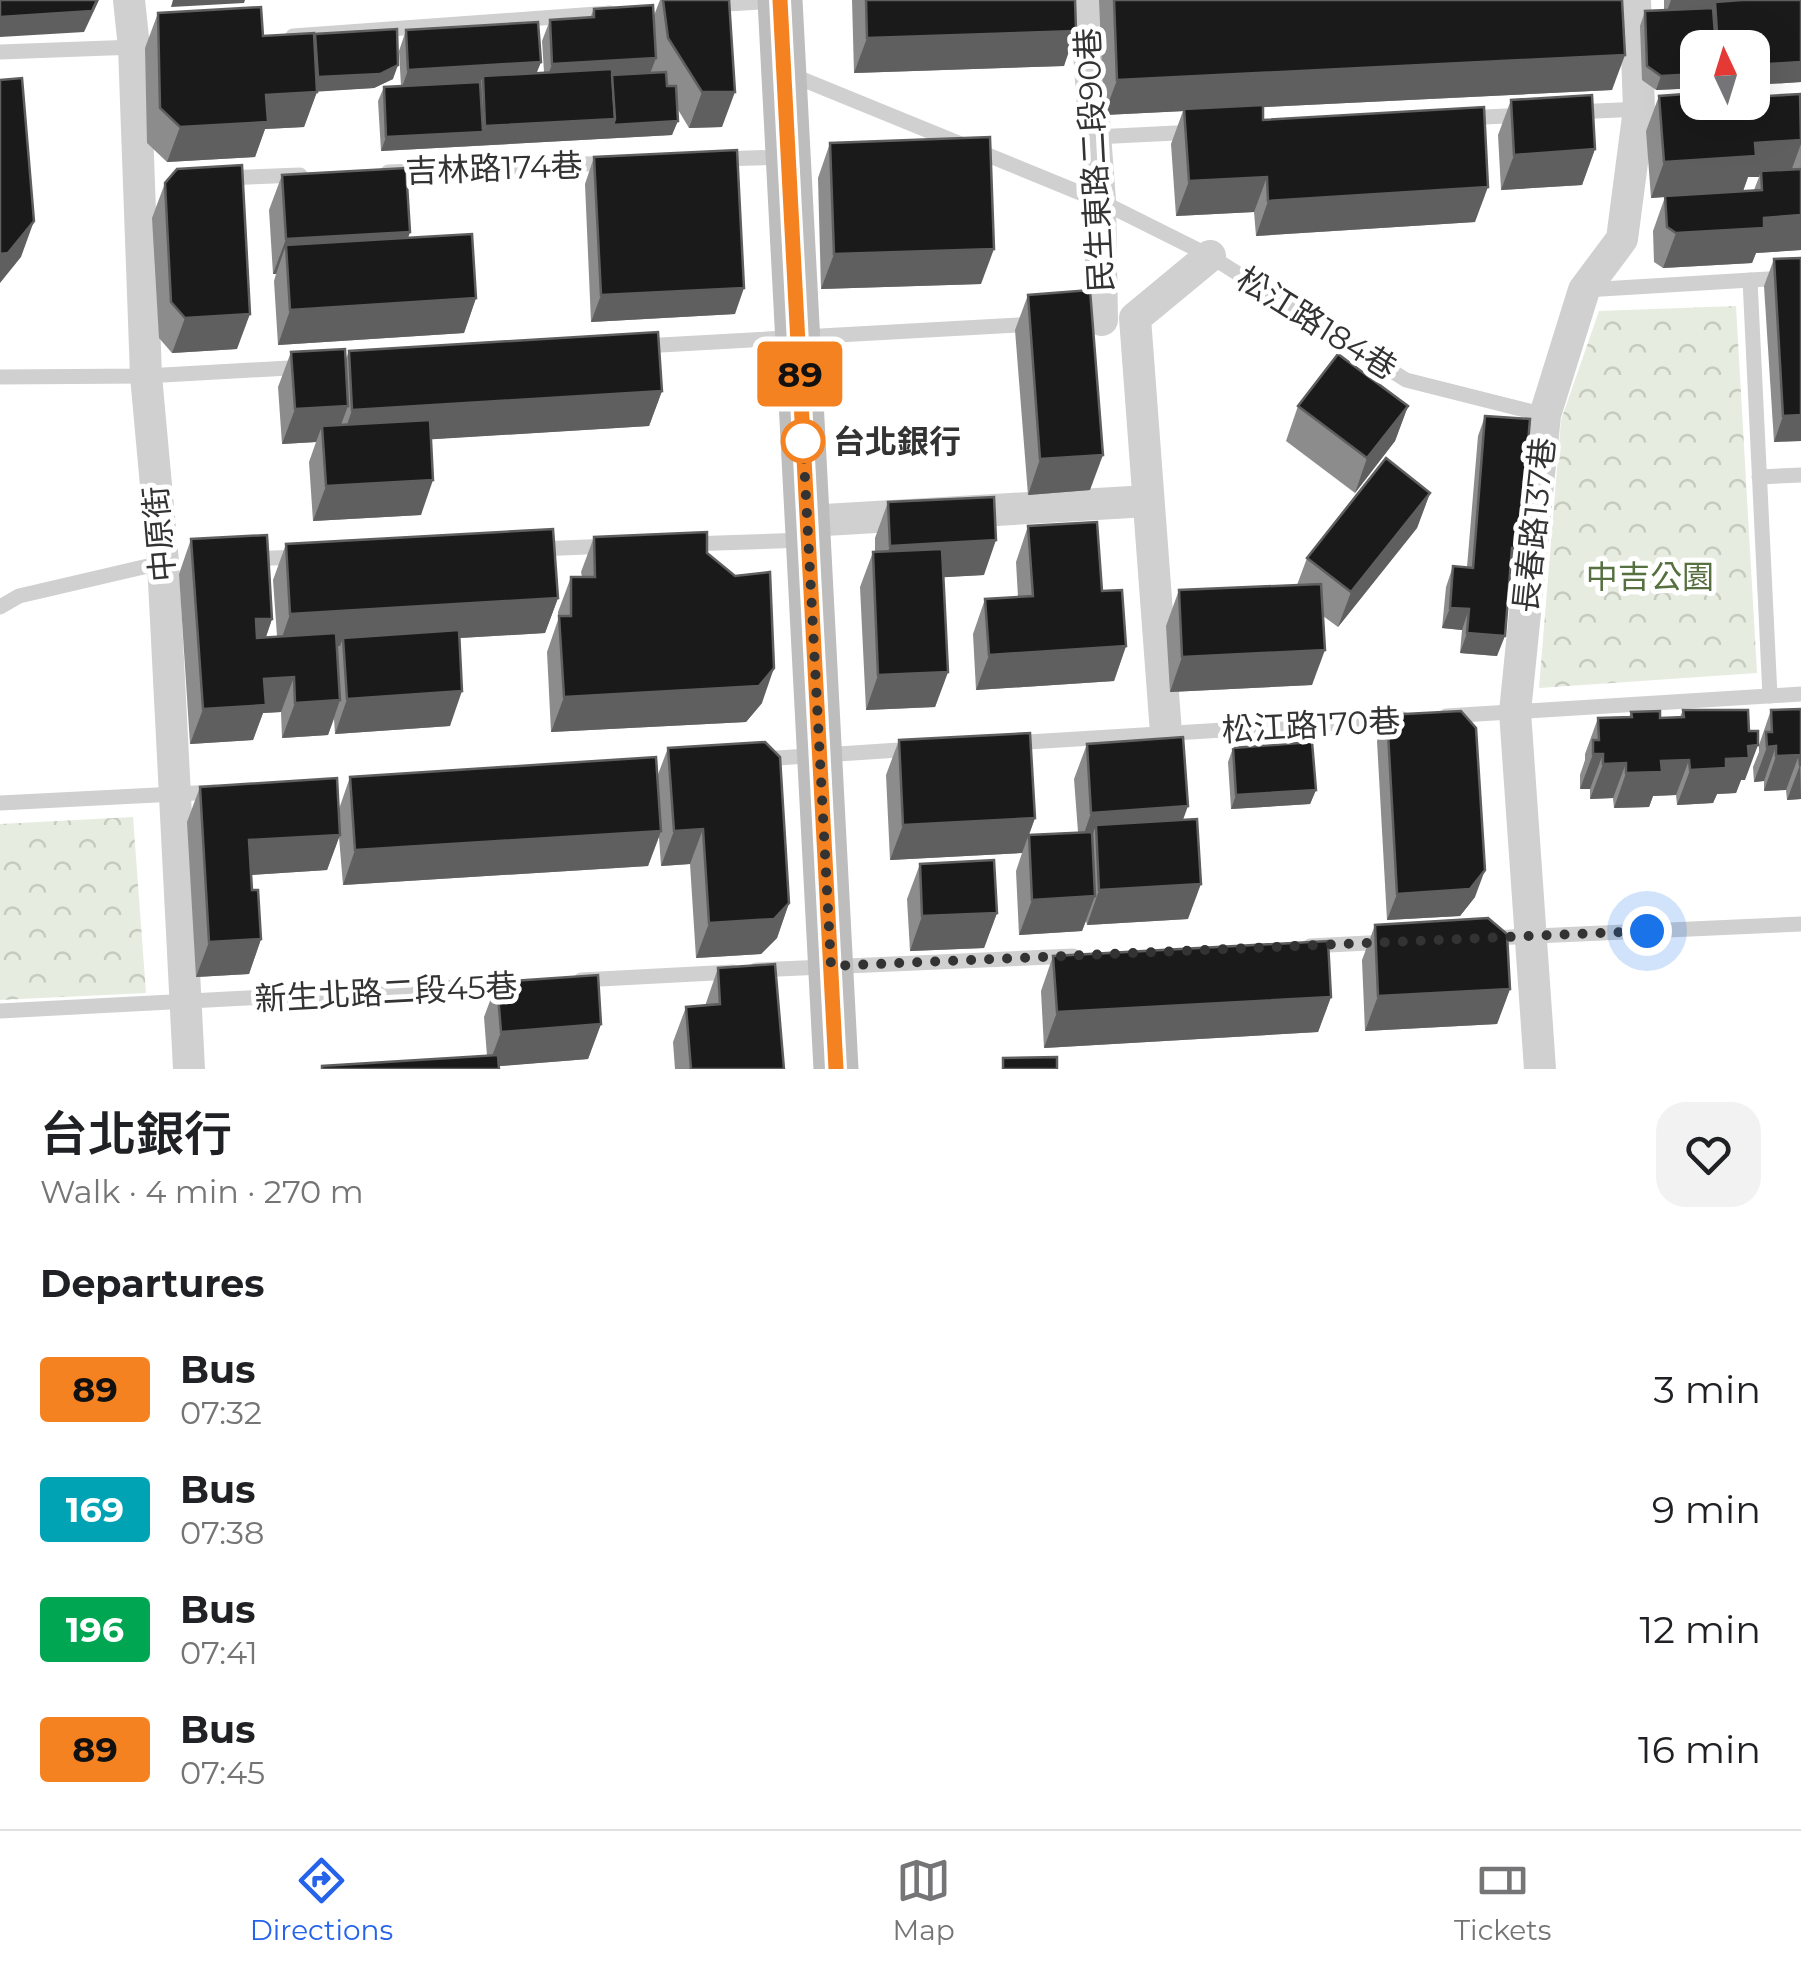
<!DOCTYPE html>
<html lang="en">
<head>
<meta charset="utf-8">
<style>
  :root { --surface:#fff; --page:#f2f2f2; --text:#202124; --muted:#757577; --line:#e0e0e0; --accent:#2563eb }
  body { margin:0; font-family:Montserrat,"Noto Sans TC",sans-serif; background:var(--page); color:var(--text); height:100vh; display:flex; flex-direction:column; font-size:38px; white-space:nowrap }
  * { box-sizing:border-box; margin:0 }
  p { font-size:32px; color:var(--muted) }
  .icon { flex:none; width:55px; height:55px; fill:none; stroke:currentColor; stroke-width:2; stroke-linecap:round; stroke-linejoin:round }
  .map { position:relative; height:1069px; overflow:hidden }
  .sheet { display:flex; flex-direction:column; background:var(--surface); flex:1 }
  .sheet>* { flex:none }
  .badge { padding:0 20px; border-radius:8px; font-size:35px; line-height:65px }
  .needle { width:65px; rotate:356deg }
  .buttons { position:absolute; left:1680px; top:30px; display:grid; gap:20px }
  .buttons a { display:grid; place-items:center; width:90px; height:90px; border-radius:20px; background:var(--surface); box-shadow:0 10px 40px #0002; font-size:50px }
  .you { position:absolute; width:50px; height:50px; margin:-25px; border:8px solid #fff; border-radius:50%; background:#1a73e8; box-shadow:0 0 0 15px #1a73e833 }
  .map>.badge { position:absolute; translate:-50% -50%; box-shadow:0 0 0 5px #fff }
  h2 { padding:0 40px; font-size:38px; line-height:90px }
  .round { display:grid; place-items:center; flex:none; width:105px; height:105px; border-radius:30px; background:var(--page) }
  .headline { display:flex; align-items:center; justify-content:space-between; height:170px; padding:0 40px }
  h1 { font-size:48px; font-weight:600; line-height:75px }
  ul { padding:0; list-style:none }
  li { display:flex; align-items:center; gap:30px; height:120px; padding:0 40px }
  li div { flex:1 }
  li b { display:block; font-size:38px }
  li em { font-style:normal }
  li .badge { min-width:110px; font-weight:700; text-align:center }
  .menu { display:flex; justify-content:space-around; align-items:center; height:140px; border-top:2px solid var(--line); background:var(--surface); font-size:28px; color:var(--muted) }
  .menu a { display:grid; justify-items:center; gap:5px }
  .menu .selected { color:var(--accent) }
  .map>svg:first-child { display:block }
</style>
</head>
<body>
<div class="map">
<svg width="1801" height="1069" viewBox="0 0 1801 1069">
  <defs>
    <pattern id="park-crowns" width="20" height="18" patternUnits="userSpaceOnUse" patternTransform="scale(2.5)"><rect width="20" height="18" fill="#e6ecdf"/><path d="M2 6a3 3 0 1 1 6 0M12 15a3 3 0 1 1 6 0" fill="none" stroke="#c6cbc0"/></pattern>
  </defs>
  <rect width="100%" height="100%" fill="#fff"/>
  <!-- park -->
  <g fill="url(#park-crowns)">
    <polygon points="1736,306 1757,673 1539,688 1561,420 1599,311"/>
    <polygon points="133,817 146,993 0,1000 0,824"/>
  </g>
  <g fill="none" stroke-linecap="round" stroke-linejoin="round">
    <!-- lane -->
    <g stroke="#d0d0d0" stroke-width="15">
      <polyline points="712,5 774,1"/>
      <polyline points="293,36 610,13"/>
      <polyline points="0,52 136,47"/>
      <polyline points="787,73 1100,201 1210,256 1406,380 1545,415"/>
      <polyline points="1574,112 1641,109"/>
      <polyline points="1464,118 1526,115"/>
      <polyline points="1095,137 1196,132"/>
      <polyline points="718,159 785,157"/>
      <polyline points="388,172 610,163"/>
      <polyline points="223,178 300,175"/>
      <polyline points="1750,280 1770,696"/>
      <polyline points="1585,290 1801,277"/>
      <polyline points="643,346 1034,324"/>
      <polyline points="0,377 146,376 306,367"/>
      <polyline points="1759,477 1801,475"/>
      <polyline points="688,544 805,540"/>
      <polyline points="538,549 610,546"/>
      <polyline points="248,559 300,557"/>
      <polyline points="0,607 19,596 165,562"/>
      <polyline points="1446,716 1801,694"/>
      <polyline points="1011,743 1403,719"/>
      <polyline points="762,759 914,749"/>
      <polyline points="0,803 215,792"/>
      <polyline points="1490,938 1801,924"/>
      <polyline points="1310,946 1387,942"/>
      <polyline points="756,970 1073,956"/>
      <polyline points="581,980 733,972"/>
      <polyline points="0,1011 513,984"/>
    </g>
    <!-- street -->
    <g stroke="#d0d0d0" stroke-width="32">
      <polyline points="129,0 134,47 146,376 163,562 189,1069"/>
      <polyline points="1085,0 1100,201 1102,320"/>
      <polyline points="808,521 1148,501"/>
      <polyline points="1166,733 1135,318 1210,256"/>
      <polyline points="1540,1069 1515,712 1545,415 1584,290 1622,239 1639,109 1635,0"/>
    </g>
    <!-- secondary -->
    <polyline stroke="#bdbdbd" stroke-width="45" points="780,0 836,1069"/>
  </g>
  <!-- wall -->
  <g fill="#8c8c8c" fill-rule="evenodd">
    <polygon points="660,0 729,0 722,127 689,128 677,108 672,135 381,151 378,101 384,87 401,86 399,51 406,30 541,62 536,73 544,72 542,41 550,20 590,18 594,9 653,18"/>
    <polygon points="852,0 1075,0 1064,66 854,73"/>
    <polygon points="1099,0 1622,0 1612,90 1263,107 1263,120 1475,222 1256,236 1254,212 1176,216 1171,144 1183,111 1104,115"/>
    <polygon points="1664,0 1801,0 1801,82 1752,85 1752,48 1698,48 1698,88 1656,90 1642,80 1640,26 1645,11 1664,10"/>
    <polygon points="158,13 263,36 314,37 315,34 393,79 374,88 317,91 304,127 265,129 255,157 167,162 147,143 145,48"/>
    <path d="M1659 96 1801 108V250L1756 253 1752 263 1663 268 1654 262 1653 231 1665 197 1651 198 1646 131ZM1748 177H1759L1754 190 1743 191Z"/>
    <polygon points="1511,100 1595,149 1582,185 1501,190 1498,135"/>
    <polygon points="830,143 981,284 821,289 818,178"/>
    <polygon points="594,157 735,314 591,322 585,184"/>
    <polygon points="282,175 410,232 408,238 476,298 464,333 278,345 274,281 276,274 273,274 269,210"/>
    <polygon points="165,183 237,349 172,353 159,338 152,218"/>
    <polygon points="1801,258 1801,441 1774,442 1764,286 1774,259"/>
    <polygon points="1028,295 1090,490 1028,495 1015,330"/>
    <polygon points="349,351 662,391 649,426 431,439 421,515 313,521 309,462 316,442 282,444 278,387 291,352 345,361"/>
    <polygon points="1298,406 1408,406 1395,441 1355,493 1286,441"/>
    <polygon points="1485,416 1511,570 1497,656 1460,653 1462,630 1442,628 1446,587 1453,566 1467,567 1478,436"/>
    <polygon points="1430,493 1417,528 1338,627 1323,616 1312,685 1170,692 1166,626 1179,590 1297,585 1307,558"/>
    <polygon points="888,502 984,575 943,577 948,672 935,707 866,710 860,587 873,552 875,552 875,538"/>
    <polygon points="1028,526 1102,591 1126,646 1114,681 976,690 973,634 985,599 1018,597 1016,562"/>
    <polygon points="594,537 707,553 762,703 746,722 551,732 547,652 558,620 558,612 571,577 582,577 581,572"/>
    <polygon points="191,539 272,619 266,637 277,636 273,580 286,544 558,598 545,633 459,638 450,726 335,734 334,719 328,735 282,738 281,712 263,713 253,740 190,744 179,574"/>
    <polygon points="1801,709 1801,799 1787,800 1786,790 1764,791 1764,781 1754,782 1753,767 1759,752 1759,745 1771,710"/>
    <polygon points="1683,710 1745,780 1741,780 1736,793 1717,794 1713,803 1677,805 1676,795 1653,796 1649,807 1614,808 1613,798 1590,799 1590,789 1580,789 1580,775 1585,760 1585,754 1598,718 1629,717 1631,712 1660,718 1680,717"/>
    <polygon points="1387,715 1475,897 1460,916 1387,920 1377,741"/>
    <polygon points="899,740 1035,818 1029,835 1078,832 1074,779 1087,744 1183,820 1188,919 1087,925 1086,921 1082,931 1019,935 1016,871 1022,853 890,860 886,775"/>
    <polygon points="668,748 789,903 777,938 761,954 696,958 690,864 661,866 659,837 648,866 343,885 339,837 327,870 251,875 252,890 261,939 249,974 196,977 187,822 200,787 339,809 350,777 657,777"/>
    <polygon points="1233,748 1316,790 1310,804 1231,809 1228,762"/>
    <polygon points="920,864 997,913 984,948 910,951 907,899"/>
    <polygon points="1375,925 1510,989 1497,1024 1365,1031 1362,960"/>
    <polygon points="1053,956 1331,997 1318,1032 1044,1048 1041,991"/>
    <polygon points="718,968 784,1069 675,1069 673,1042 686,1007 705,1006"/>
    <polygon points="497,982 601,1024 588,1059 499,1066 499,1069 321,1069 322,1066 487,1056 484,1017"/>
  </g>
  <!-- shaded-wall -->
  <g fill="#5f5f5f">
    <polygon points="99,0 84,32 0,37 0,17"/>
    <polygon points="173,0 245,0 244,3 171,7"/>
    <polygon points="1671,0 1801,0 1715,2 1711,15 1665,17"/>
    <polygon points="1076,31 1064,66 854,73 867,38"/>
    <polygon points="1625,55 1612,90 1104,115 1117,80"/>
    <polygon points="656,58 648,79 545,84 552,64"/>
    <polygon points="541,62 533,82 483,76 479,86 401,90 408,70"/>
    <polygon points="1801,62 1801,82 1752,85 1752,65"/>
    <polygon points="398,65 393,79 374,88 312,92 318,77"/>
    <polygon points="1698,74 1698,88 1656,90 1661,76"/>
    <polygon points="317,92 304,127 265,129 255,157 167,162 180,127 266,95"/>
    <polygon points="702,92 735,92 722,127 689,128"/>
    <polygon points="615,119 678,121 672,135 381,151 386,137 483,132 485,126"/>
    <polygon points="1801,140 1801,144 1790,174 1761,171 1759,177 1748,177 1743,191 1651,198 1664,162 1755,143"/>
    <polygon points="1595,149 1582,185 1501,190 1514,155"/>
    <polygon points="1267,177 1254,212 1176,216 1189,181"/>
    <polygon points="1488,187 1475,222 1256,236 1268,201"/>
    <polygon points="1801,215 1801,250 1756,253 1752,263 1663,268 1676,233 1764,218"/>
    <polygon points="34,221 21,257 0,283 0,254"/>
    <polygon points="410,232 397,267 286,245 276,274 273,274 286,239"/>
    <polygon points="994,249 981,284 821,289 834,254"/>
    <polygon points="744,288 735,314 591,322 601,295"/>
    <polygon points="476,298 464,333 278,345 290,310"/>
    <polygon points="250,314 237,349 172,353 185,318"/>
    <polygon points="662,391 649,426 340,445 352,410"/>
    <polygon points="348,406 335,441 322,426 316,442 282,444 295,409"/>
    <polygon points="1408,406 1395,441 1355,493 1367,458"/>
    <polygon points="1801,415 1801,441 1774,442 1783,416"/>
    <polygon points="1103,455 1090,490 1028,495 1040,459"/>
    <polygon points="433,480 421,515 313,521 326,486"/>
    <polygon points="1430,493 1417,528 1338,627 1351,592"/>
    <polygon points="996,540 984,575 877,581 890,546"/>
    <polygon points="1512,548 1519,549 1511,570 1505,569"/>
    <polygon points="558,598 545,633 344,645 343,638 340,646 278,649 290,614"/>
    <polygon points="1450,608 1469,609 1462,630 1442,628"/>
    <polygon points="256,619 272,619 260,654"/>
    <polygon points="1467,633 1505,636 1497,656 1460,653"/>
    <polygon points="1126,646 1114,681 976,690 989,655"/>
    <polygon points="1325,650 1312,685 1170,692 1182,657"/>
    <polygon points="774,668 762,703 746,722 551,732 564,697"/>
    <polygon points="948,672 935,707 866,710 878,675"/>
    <polygon points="294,677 281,712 263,713 253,740 190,744 203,709 264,679"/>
    <polygon points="462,691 450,726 335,734 347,699"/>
    <polygon points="340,700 328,735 282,738 295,703"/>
    <polygon points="1758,745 1745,780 1741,780 1736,793 1717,794 1713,803 1677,805 1690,770 1748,746"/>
    <polygon points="1776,746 1764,781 1754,782 1767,747"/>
    <polygon points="1593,754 1603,754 1590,789 1580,789"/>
    <polygon points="1799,755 1786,790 1764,791 1776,756"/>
    <polygon points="1689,760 1676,795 1653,796 1649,807 1614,808 1626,773 1661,761"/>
    <polygon points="1626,763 1613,798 1590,799 1603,764"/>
    <polygon points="1800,765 1801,799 1787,800"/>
    <polygon points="1316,790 1310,804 1231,809 1236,795"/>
    <polygon points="1188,806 1175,842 1096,825 1088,848 1079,848 1091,813"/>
    <polygon points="1035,818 1022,853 890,860 903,825"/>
    <polygon points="703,829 690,864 661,866 674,831"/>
    <polygon points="661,831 648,866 343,885 355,850"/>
    <polygon points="340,835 327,870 236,876 249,840"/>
    <polygon points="1485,870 1475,897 1460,916 1387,920 1397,894"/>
    <polygon points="1201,884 1188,919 1087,925 1099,890"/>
    <polygon points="1095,896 1082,931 1019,935 1032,900"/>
    <polygon points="789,903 777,938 761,954 696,958 709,923"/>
    <polygon points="997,913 984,948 910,951 922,916"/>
    <polygon points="261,939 249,974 196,977 209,942"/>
    <polygon points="1510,989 1497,1024 1365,1031 1378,996"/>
    <polygon points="1331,997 1318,1032 1044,1048 1057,1012"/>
    <polygon points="601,1024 588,1059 488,1067 501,1032"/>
  </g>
  <!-- building -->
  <g fill="#1a1a1a" stroke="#5f5f5f" stroke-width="2.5">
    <polygon points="0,0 97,0 92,11 0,17"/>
    <polygon points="663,0 729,0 735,92 702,92 668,38"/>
    <polygon points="866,0 1075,0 1076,31 867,38"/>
    <polygon points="1114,0 1622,0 1625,55 1117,80"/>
    <polygon points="1742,0 1801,0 1801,62 1752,65 1752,48 1718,48 1715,2"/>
    <polygon points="653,5 656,58 552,64 550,20 594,17 594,9"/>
    <polygon points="261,7 263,36 314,33 317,92 266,95 268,122 180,127 160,108 158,13"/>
    <polygon points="1713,8 1716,48 1698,48 1698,74 1661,76 1647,66 1645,11"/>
    <polygon points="538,22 541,62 408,70 406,30"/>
    <polygon points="397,29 398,65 380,74 318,77 315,34"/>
    <polygon points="612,69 615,119 485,126 483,76"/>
    <polygon points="666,72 667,86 676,86 678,121 613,125 615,119 612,75"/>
    <polygon points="22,78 34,221 8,253 0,254 0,80"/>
    <polygon points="480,82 483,132 386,137 384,87"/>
    <polygon points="1698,93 1698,102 1752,102 1752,97 1800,94 1801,140 1755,143 1756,156 1664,162 1659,96"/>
    <polygon points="1592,95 1595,149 1514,155 1511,100"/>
    <polygon points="1263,105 1263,120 1484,107 1488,187 1268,201 1267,177 1189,181 1184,109"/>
    <polygon points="990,137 994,249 834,254 830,143"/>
    <polygon points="737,150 744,288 601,295 594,157"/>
    <polygon points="242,165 250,314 185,318 171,302 165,183 177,169"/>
    <polygon points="406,168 410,232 286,239 282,175"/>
    <polygon points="1801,169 1801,215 1764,218 1764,228 1676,233 1667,227 1665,196 1762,190 1761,171"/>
    <polygon points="472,234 476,298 290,310 286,245"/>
    <polygon points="1801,258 1801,415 1783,416 1774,259"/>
    <polygon points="1090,290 1103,455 1040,459 1028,295"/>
    <polygon points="658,332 662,391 352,410 349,351"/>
    <polygon points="345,349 348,406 295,409 291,352"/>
    <polygon points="1338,354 1408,406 1367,458 1298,406"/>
    <polygon points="1485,416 1530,419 1519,549 1512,548 1505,636 1467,633 1469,609 1450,608 1453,566 1473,568"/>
    <polygon points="430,420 433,480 326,486 322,426"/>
    <polygon points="1386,458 1430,493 1351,592 1307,558"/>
    <polygon points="994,497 996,540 890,546 888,502"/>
    <polygon points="1097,522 1102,591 1122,590 1126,646 989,655 985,599 1033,596 1028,526"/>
    <polygon points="553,529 558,598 290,614 286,544"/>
    <polygon points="707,532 707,553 735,576 770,572 774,668 759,686 564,697 559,616 571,616 571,577 595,577 594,537"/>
    <polygon points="267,535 272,619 256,619 257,638 336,633 340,700 295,703 294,677 264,679 266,705 203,709 191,539"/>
    <polygon points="942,549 948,672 878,675 873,552"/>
    <polygon points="1321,584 1325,650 1182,657 1179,590"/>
    <polygon points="459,630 462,691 347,699 343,638"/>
    <polygon points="1801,709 1801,765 1800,765 1799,755 1776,756 1776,746 1767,747 1766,732 1772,732 1771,710"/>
    <polygon points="1683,710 1748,710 1749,731 1758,731 1758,745 1748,746 1749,758 1726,759 1726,768 1690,770 1689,760 1661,761 1662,772 1626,773 1626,763 1603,764 1603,754 1593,754 1593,740 1599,740 1598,718 1632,717 1631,712 1660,711 1660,718 1684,717"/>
    <polygon points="1461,711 1476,728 1485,870 1470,889 1397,894 1387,715"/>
    <polygon points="1030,733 1035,818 903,825 899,740"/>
    <polygon points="1183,737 1188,806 1091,813 1087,744"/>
    <polygon points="765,742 780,757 789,903 774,919 709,923 703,829 674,831 668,748"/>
    <polygon points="1312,742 1316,790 1236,795 1233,748"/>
    <polygon points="656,757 661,831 355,850 350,777"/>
    <polygon points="337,778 340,835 249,840 252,890 258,890 261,939 209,942 200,787"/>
    <polygon points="1197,819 1201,884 1099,890 1096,825"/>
    <polygon points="1092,832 1095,896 1032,900 1029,835"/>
    <polygon points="994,860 997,913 922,916 920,864"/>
    <polygon points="1488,918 1507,934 1510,989 1378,996 1375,925"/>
    <polygon points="1328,941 1331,997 1057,1012 1053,956"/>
    <polygon points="775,964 784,1069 691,1069 686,1007 720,1004 718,968"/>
    <polygon points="598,975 601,1024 501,1032 497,982"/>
    <polygon points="498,1055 499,1069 322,1069 322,1066"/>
    <polygon points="1057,1057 1057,1069 1003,1069 1003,1058"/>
  </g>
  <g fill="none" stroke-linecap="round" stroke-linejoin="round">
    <defs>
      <polyline id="line" points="780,0 836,1069"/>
    </defs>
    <!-- line casing -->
    <use href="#line" stroke="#fff" stroke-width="22"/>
    <!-- line -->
    <use href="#line" stroke="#f58220" stroke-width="15"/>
    <!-- walk -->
    <polyline stroke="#333" stroke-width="10" stroke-dasharray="0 18" points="803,441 831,966 1647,931"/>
  </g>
  <!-- markers -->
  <circle fill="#fff" stroke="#f58220" stroke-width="5" cx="803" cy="441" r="20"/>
  <g text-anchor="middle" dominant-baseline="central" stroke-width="10" stroke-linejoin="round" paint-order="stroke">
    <!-- street labels -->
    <g font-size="32" fill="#333" stroke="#fff">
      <text transform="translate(1094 160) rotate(-93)">民生東路二段90巷</text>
      <text transform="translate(494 168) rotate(-2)">吉林路174巷</text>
      <text transform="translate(1317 323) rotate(32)">松江路184巷</text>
      <text transform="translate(1534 525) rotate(-84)">長春路137巷</text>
      <text transform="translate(159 534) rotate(-95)">中原街</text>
      <text transform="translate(1311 725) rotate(-3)">松江路170巷</text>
      <text transform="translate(386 992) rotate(-3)">新生北路二段45巷</text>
    </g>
    <!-- stop labels -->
    <g font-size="32" font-weight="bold" fill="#333" stroke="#fff" text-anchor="start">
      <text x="833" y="441">台北銀行</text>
    </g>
    <!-- park labels -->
    <g font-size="32" fill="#56703f" stroke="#fff">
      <text x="1650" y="576">中吉公園</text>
    </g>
  </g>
</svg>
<div class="buttons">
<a><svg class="needle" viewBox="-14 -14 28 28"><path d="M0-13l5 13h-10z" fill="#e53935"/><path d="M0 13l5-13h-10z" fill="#757577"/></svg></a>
</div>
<div class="you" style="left:1647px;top:931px"></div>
<b class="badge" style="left:800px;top:374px;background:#f58220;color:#111">89</b>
</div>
<section class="sheet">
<div class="headline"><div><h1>台北銀行</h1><p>Walk · 4 min · 270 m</p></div><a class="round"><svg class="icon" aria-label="heart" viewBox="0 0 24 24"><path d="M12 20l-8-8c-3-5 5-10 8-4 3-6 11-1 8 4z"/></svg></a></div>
<h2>Departures</h2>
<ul>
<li><span class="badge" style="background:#f58220;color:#111">89</span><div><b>Bus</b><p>07:32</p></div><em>3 min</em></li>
<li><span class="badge" style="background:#00a3b4;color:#fff">169</span><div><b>Bus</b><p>07:38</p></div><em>9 min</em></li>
<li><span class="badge" style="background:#00a651;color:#fff">196</span><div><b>Bus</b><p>07:41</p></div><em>12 min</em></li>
<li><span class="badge" style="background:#f58220;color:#111">89</span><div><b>Bus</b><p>07:45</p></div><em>16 min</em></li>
</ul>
</section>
<nav class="menu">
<a class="selected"><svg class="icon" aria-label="directions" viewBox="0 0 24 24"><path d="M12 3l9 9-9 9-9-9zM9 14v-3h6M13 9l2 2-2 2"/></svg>Directions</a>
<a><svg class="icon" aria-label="map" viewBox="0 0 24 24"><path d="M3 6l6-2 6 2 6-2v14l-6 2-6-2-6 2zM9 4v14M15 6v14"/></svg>Map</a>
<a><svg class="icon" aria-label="tickets" viewBox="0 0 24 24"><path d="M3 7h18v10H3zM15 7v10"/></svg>Tickets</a>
</nav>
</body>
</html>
